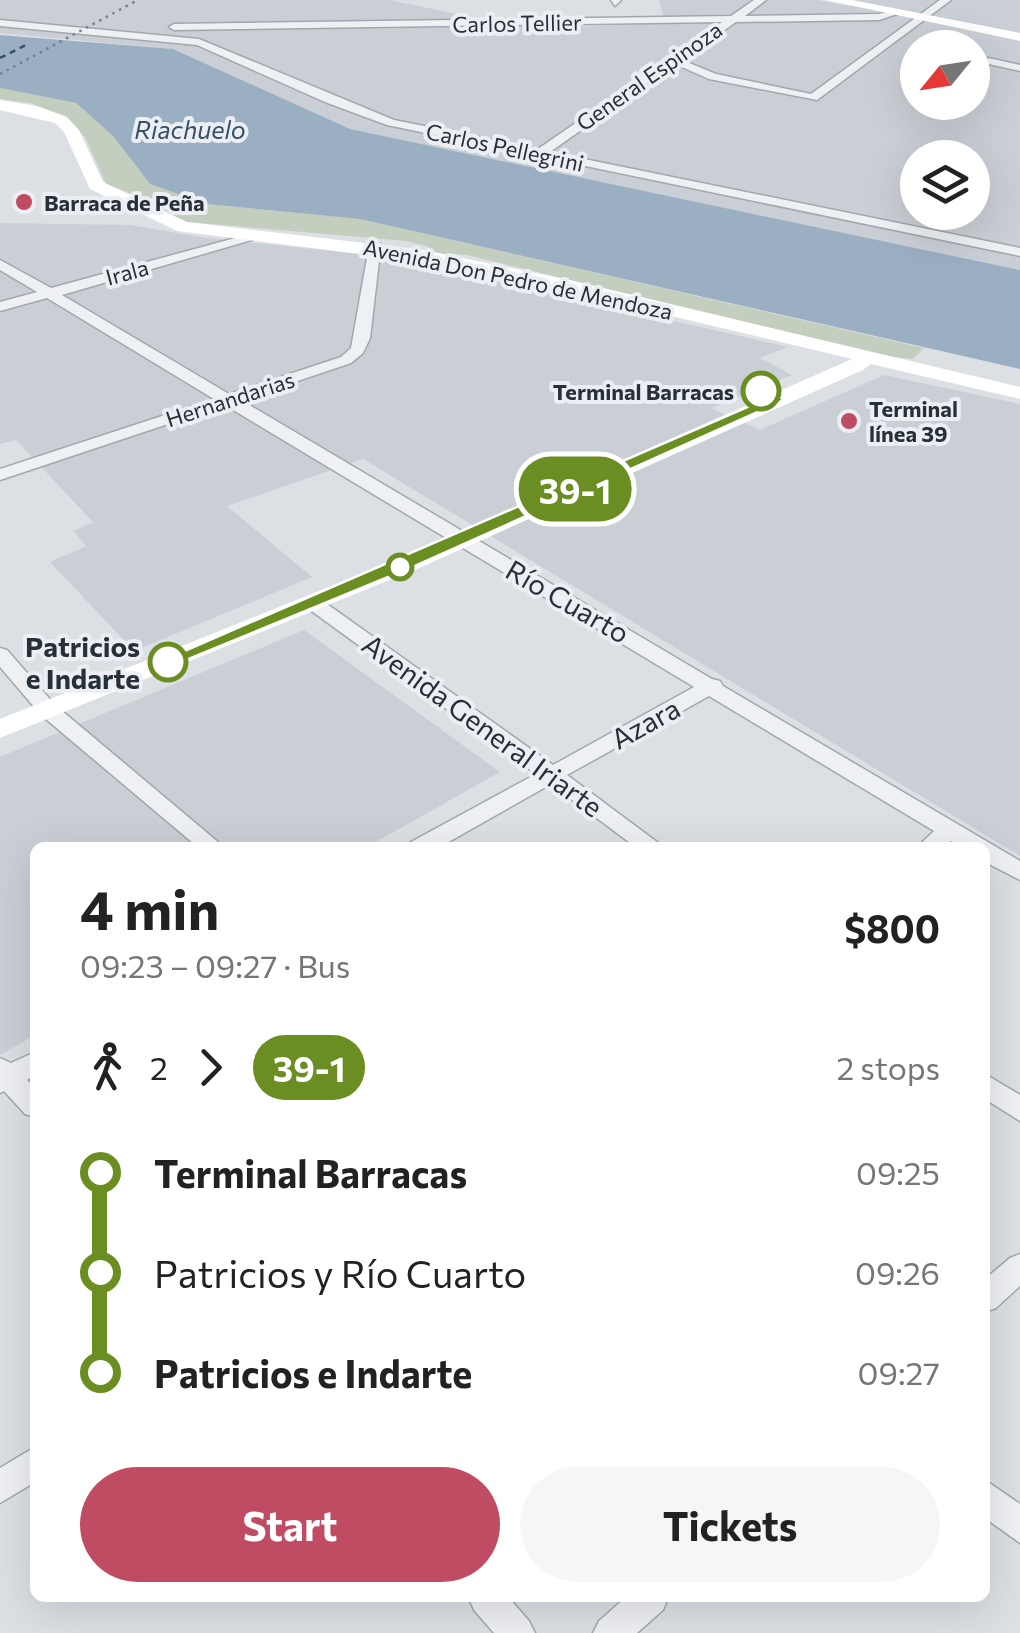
<!DOCTYPE html>
<html lang="en">
<head>
<meta charset="utf-8">
<style>
  :root { --surface:#fff; --page:#f6f6f6; --text:#222; --muted:#767676; --accent:#bf4c62 }
  body { margin:0; font-family:Commissioner,sans-serif; background:var(--page); color:var(--text); height:100vh; display:flex; flex-direction:column; font-size:38px; white-space:nowrap }
  * { box-sizing:border-box; margin:0 }
  p { font-size:32px; color:var(--muted) }
  .icon { flex:none; width:55px; height:55px; fill:none; stroke:currentColor; stroke-width:2; stroke-linecap:round; stroke-linejoin:round }
  .map { position:relative; flex:1; overflow:hidden }
  .side { position:absolute; left:30px; top:842px; width:960px; height:760px; display:flex; flex-direction:column; background:var(--surface); border-radius:15px; box-shadow:0 10px 40px #0002 }
  .side>* { flex:none }
  .badge { padding:0 20px; border-radius:32px; font-size:35px; line-height:65px }
  .needle { width:65px; rotate:240deg }
  .buttons { position:absolute; left:900px; top:30px; display:grid; gap:20px }
  .buttons a { display:grid; place-items:center; width:90px; height:90px; border-radius:50%; background:var(--surface); box-shadow:0 10px 40px #0002; font-size:50px }
  .map>.badge { position:absolute; translate:-50% -50%; box-shadow:0 0 0 5px #fff }
  .legs { display:flex; align-items:center; gap:15px; height:110px; padding:0 50px; font-size:32px }
  .legs p { margin-inline-start:auto }
  .head { display:flex; align-items:center; justify-content:space-between; height:170px; padding:0 50px }
  h1 { font-size:55px; font-weight:700; line-height:75px }
  .button { display:flex; gap:20px; margin-top:auto; padding:20px 50px }
  .button a { flex:1; height:115px; border-radius:60px; background:var(--accent); color:#fff; font-size:40px; font-weight:700; line-height:115px; text-align:center }
  .button a+a { background:var(--page); color:var(--text) }
  ul { padding:0 50px; list-style:none }
  li { display:flex; align-items:center; gap:35px; height:100px; font-size:38px }
  li i { display:grid; place-items:center; width:15px; height:100%; margin:0 12px; background:currentColor }
  li i::after { content:''; width:25px; height:25px; margin:-12px; border:8px solid; border-radius:50%; background:var(--surface) }
  li p { margin-inline-start:auto }
  li:first-child i { background:linear-gradient(#0000 50%,currentColor 0) }
  li:last-child i { background:linear-gradient(currentColor 50%,#0000 0) }
  .map>svg:first-child { display:block }
</style>
</head>
<body>
<div class="map">
<svg width="1020" height="1633" viewBox="0 0 1020 1633">
  <rect width="100%" height="100%" fill="#dce0e5"/>
  <!-- built -->
  <g fill="#cacfd5" fill-rule="evenodd">
    <path d="M0 0H389L510 25 575 27 665 23 659 0H817L849 6 850 0H1020V270L349 129 173 49 0 33ZM918 48H972V102H918ZM918 158H972V212H918Z"/>
    <polygon points="0,223 130,225 200,237 397,258 788,347 760,358 792,375 711,408 760,430 884,375 1020,404 1020,856 363,459 227,506 312,577 134,651 50,562 86,546 74,531 93,522 16,440 0,444"/>
    <polygon points="304,630 500,772 367,847 35,848 35,1035 0,1055 0,757"/>
  </g>
  <!-- green -->
  <polygon fill="#c3cebe" points="0,88 76,103 113,136 150,184 206,204 360,219 924,348 913,359 882,356 467,255 434,254 429,247 406,241 177,221 158,204 106,184 85,137 74,126 33,107 36,104 0,99"/>
  <!-- water -->
  <polygon fill="#9aafc2" points="0,35 173,49 350,129 1020,270 1020,369 360,219 206,204 150,184 113,136 76,103 0,88"/>
  <g fill="none" stroke-linecap="round" stroke-linejoin="round">
    <!-- ferry -->
    <polyline stroke="#364f69" stroke-width="2.5" stroke-dasharray="6 5" stroke-linecap="butt" points="0,58 26,45"/>
    <defs>
      <g id="street">
        <polygon points="611,0 621,0 615,6"/>
        <polygon points="754,0 766,0 745,16 879,14 895,10 900,13 879,20 736,22 682,60 716,74 811,94 940,0 951,0 817,100 709,79 675,64 550,152 1020,248 1020,256 387,125 325,102 197,45 0,26 0,20 199,39 394,120 538,149 722,22 174,30 169,27 174,24 731,16"/>
        <polygon points="988,58 1020,65 1020,71 984,63"/>
        <polygon points="250,234 262,237 62,295 229,394 341,357 351,348 369,247 381,244 370,338 363,353 351,363 241,400 712,679 720,681 723,686 1020,861 1020,880 985,862 985,848 962,848 951,841 943,848 916,848 934,831 709,696 567,775 665,848 637,848 551,784 438,848 408,848 411,842 536,774 306,607 306,599 320,599 553,765 694,687 225,405 0,480 0,469 214,399 47,298 0,311 0,302 37,292 0,270 0,260 51,288"/>
        <polygon points="0,648 7,650 55,705 225,848 199,848 41,715 0,667"/>
        <polygon points="35,1052 35,1075 27,1080 35,1088 35,1117 25,1114 4,1091 0,1093 0,1058 11,1063"/>
        <polygon points="985,1074 1020,1095 1020,1121 985,1099"/>
        <polygon points="1020,1254 1020,1286 996,1308 985,1312 985,1279 1010,1258"/>
        <polygon points="35,1447 35,1482 0,1503 0,1468"/>
        <polygon points="985,1480 1020,1504 1020,1543 985,1518"/>
        <polygon points="469,1598 509,1598 529,1621 535,1633 494,1633 474,1610"/>
        <polygon points="625,1598 668,1598 663,1610 637,1633 593,1633 599,1621"/>
      </g>
    </defs>
    <!-- street casing -->
    <use href="#street" stroke="#a2a7ae" stroke-width="3"/>
    <!-- street -->
    <use href="#street" fill="#eef0f3" fill-rule="evenodd"/>
    <!-- secondary -->
    <g fill="#fff" fill-rule="evenodd">
      <polygon points="825,0 852,0 1020,33 1020,41"/>
      <polygon points="0,100 37,106 67,117 79,130 103,182 187,222 424,250 570,280 1020,387 1020,399 871,364 863,370 419,568 0,738 0,719 401,558 852,359 570,292 424,262 177,231 90,189 64,132 55,123 0,110"/>
    </g>
    <!-- rail -->
    <polyline stroke="#77808c" stroke-width="2.5" stroke-dasharray="2.5 5" stroke-linecap="butt" points="0,74 138,0"/>
  </g>
  <!-- line-1 -->
  <polygon fill="#6b8e23" stroke="#fff" stroke-width="2.5" points="756,388 766,388 784,400 415,566 174,665 162,665 159,662 766,399 756,394"/>
  <!-- markers -->
  <g fill="#bf4c62" stroke="#ebeff3" stroke-width="4">
    <circle cx="24" cy="202" r="10"/>
    <circle cx="849" cy="421" r="10"/>
  </g>
  <g fill="#fff" stroke="#6b8e23" stroke-width="5">
    <circle cx="761" cy="391" r="18"/>
    <circle cx="400" cy="567" r="12"/>
    <circle cx="168" cy="662" r="18"/>
  </g>
  <g text-anchor="middle" dominant-baseline="central" stroke-width="8" stroke-linejoin="round" paint-order="stroke">
    <!-- far-street labels -->
    <g font-size="22" fill="#272f39" stroke="#ebeff3">
      <text transform="translate(517 23) rotate(-1)">Carlos Tellier</text>
      <text transform="translate(649 76) rotate(-35)">General Espinoza</text>
      <text transform="translate(505 147) rotate(12)">Carlos Pellegrini</text>
      <text transform="translate(127 272) rotate(-15)">Irala</text>
      <text transform="translate(518 279) rotate(12)">Avenida Don Pedro de Mendoza</text>
      <text transform="translate(230 399) rotate(-18)">Hernandarias</text>
    </g>
    <!-- far-poi labels -->
    <g font-size="22" font-weight="bold" fill="#272f39" stroke="#ebeff3" text-anchor="start">
      <text x="44" y="202">Barraca de Peña</text>
      <text x="869" y="408">Terminal<tspan x="869" dy="25">línea 39</tspan></text>
    </g>
    <!-- far-stop labels -->
    <g font-size="22" font-weight="bold" fill="#272f39" stroke="#ebeff3" text-anchor="end">
      <text x="734" y="391">Terminal Barracas</text>
    </g>
    <!-- far-water labels -->
    <g font-size="25" font-style="italic" fill="#364f69" stroke="#ebeff3">
      <text x="190" y="129">Riachuelo</text>
    </g>
    <!-- street labels -->
    <g font-size="28" fill="#272f39" stroke="#ebeff3">
      <text transform="translate(568 601) rotate(30)">Río Cuarto</text>
      <text transform="translate(645 723) rotate(-29)">Azara</text>
      <text transform="translate(483 725) rotate(36)">Avenida General Iriarte</text>
    </g>
    <!-- stop labels -->
    <g font-size="28" font-weight="bold" fill="#272f39" stroke="#ebeff3" text-anchor="end">
      <text x="140" y="646">Patricios<tspan x="140" dy="32">e Indarte</tspan></text>
    </g>
  </g>
</svg>
<div class="buttons">
<a><svg class="needle" viewBox="-14 -14 28 28"><path d="M0-13l5 13h-10z" fill="#e53935"/><path d="M0 13l5-13h-10z" fill="#767676"/></svg></a>
<a><svg class="icon" aria-label="layers" viewBox="0 0 24 24"><path d="M12 4l9 5-9 5-9-5zM3 14l9 5 9-5"/></svg></a>
</div>
<b class="badge" style="left:575px;top:489px;background:#6b8e23;color:#fff">39-1</b>
<section class="side">
<div class="head"><div><h1>4 min</h1><p>09:23 – 09:27 · Bus</p></div><b>$800</b></div>
<div class="legs"><svg class="icon" aria-label="walk" viewBox="0 0 24 24"><circle cx="13" cy="4" r="2"/><path d="M13 8l-2 6 4 7M11 14l-3 7M7 12l3-4h3l4 4"/></svg>2<svg class="icon" aria-label="forward" viewBox="0 0 24 24"><path d="M9 5l7 7-7 7"/></svg><b class="badge" style="background:#6b8e23;color:#fff">39-1</b><p>2 stops</p></div>
<ul>
<li><i style="color:#6b8e23"></i><b>Terminal Barracas</b><p>09:25</p></li>
<li><i style="color:#6b8e23"></i><span>Patricios y Río Cuarto</span><p>09:26</p></li>
<li><i style="color:#6b8e23"></i><b>Patricios e Indarte</b><p>09:27</p></li>
</ul>
<div class="button"><a>Start</a><a>Tickets</a></div>
</section>
</div>
</body>
</html>
